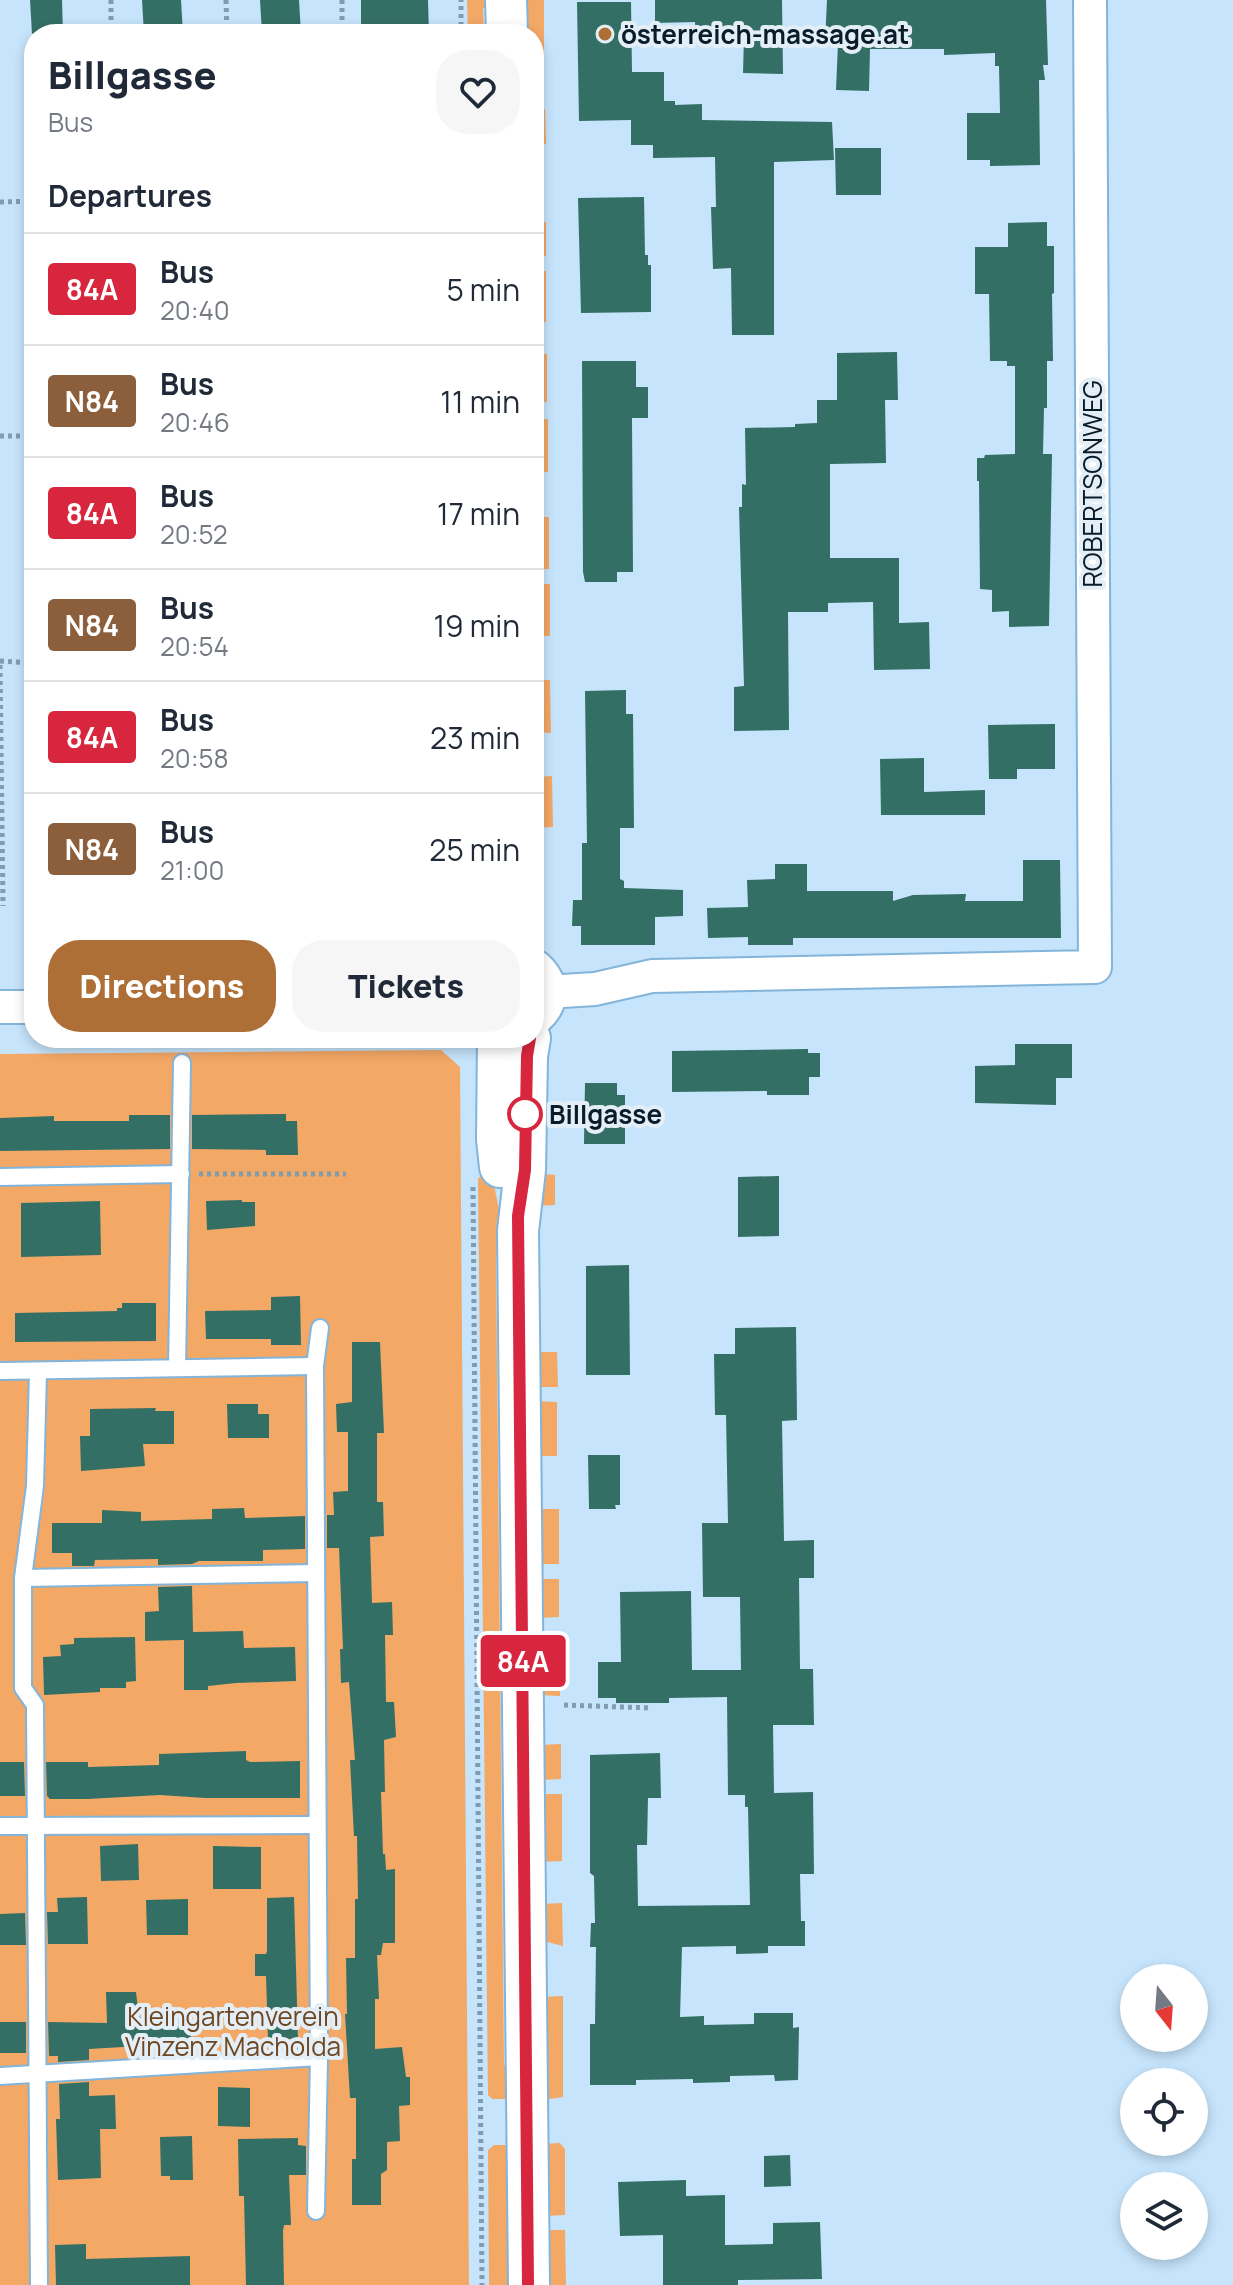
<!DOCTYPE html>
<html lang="en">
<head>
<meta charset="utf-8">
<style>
  :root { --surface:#fff; --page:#f6f6f7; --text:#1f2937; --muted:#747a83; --line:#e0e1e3; --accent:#ad6f35 }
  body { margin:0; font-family:Manrope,sans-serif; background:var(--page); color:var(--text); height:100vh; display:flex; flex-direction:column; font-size:30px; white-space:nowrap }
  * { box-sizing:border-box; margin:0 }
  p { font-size:26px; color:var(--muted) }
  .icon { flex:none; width:44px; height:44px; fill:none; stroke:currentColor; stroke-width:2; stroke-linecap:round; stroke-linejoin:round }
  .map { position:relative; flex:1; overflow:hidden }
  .details { position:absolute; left:24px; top:24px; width:520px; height:1024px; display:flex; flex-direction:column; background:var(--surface); border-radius:32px; box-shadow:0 4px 12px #0003 }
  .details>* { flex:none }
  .badge { padding:0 16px; border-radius:6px; font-size:28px; line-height:52px }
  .needle { width:52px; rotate:163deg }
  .controls { position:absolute; left:1120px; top:1964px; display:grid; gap:16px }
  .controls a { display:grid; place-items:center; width:88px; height:88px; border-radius:50%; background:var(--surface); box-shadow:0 4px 12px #0003; font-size:40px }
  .map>.badge { position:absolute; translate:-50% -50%; box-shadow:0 0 0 4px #fff }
  h2 { padding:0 24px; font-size:30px; line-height:72px }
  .round { display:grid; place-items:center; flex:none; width:84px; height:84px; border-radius:32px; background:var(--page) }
  .overview { display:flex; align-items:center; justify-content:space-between; height:136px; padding:0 24px }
  h1 { font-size:38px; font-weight:800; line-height:60px }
  .action { display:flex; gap:16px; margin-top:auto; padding:16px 24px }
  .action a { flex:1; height:92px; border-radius:32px; background:var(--accent); color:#fff; font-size:32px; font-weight:800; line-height:92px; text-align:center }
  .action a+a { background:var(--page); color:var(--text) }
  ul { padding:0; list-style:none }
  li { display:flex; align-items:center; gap:24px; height:112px; padding:0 24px; border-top:2px solid var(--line) }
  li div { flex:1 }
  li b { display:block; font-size:30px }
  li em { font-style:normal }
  li .badge { min-width:88px; font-weight:700; text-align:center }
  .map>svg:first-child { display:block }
</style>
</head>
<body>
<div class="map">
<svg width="1233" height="2285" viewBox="0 0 1233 2285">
  <rect width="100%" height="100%" fill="#c6e4fb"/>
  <!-- green -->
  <g fill="#f3a866">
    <polygon points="467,0 491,0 490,7 483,8 484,34 468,34"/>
    <polygon points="522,0 544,0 544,64 534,64 534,34 522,34"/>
    <polygon points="534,108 545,109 546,144 534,144"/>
    <polygon points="534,222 546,222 546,256 534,257"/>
    <polygon points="546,271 546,322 534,323 534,272"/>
    <polygon points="534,353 547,354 547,402 534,403"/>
    <polygon points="548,419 548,472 534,472 534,420"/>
    <rect x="534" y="517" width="15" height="52"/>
    <rect x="534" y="584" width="16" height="52"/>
    <polygon points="534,680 550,680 551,733 534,732"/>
    <polygon points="552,776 553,827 536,828 534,777"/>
    <polygon points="441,1050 460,1067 469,2285 0,2285 0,1054"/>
    <polygon points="483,1173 493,1180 505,1239 502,1257 496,1257 504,2065 511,2067 512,2099 492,2099 488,2095 478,1179"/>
    <polygon points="534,1173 555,1175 555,1205 534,1206"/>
    <polygon points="536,1352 557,1352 558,1387 536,1387"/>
    <polygon points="535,1401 557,1402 557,1456 536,1456"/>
    <rect x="536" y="1509" width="23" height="55"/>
    <polygon points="537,1579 559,1579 559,1617 537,1618"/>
    <polygon points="539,1663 560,1664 560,1696 539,1695"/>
    <polygon points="561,1744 561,1779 539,1780 539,1745"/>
    <polygon points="539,1794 562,1794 562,1861 540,1862"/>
    <polygon points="562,1903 563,1946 543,1941 540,1904"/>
    <polygon points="563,1996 563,2097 543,2100 542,1997"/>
    <polygon points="560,2143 565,2149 565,2215 544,2216 544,2144"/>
    <polygon points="494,2145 512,2145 513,2285 489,2285 488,2150"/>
    <polygon points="544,2230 565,2230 566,2285 545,2285"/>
  </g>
  <!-- building -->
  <g fill="#346f65">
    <polygon points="30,0 62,0 63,34 32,34"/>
    <polygon points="142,0 181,0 183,34 144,34"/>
    <polygon points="260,0 299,0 301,34 262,34"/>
    <polygon points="361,0 428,0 429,34 361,34"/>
    <polygon points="655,0 782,0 783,74 743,73 744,36 696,38 695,22 655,23"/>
    <polygon points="827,0 1046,0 1048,65 1043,65 1045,80 1039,80 1040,165 990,166 990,160 967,160 967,113 1000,113 999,66 995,66 995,53 944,55 944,49 870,49 869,91 836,90 838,43 825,43"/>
    <polygon points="577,2 631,2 632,72 664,72 664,101 675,101 675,105 702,104 702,120 832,122 834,160 774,162 774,335 732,335 731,268 713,269 711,207 716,207 715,157 653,158 653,145 631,145 631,120 579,121"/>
    <polygon points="835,148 881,148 881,195 836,195"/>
    <polygon points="644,197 645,255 648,255 648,265 651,265 651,312 581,313 578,198"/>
    <polygon points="1047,222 1047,246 1054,246 1054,293 1052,294 1053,361 1047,361 1047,408 1044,408 1043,454 1052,454 1049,626 1009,627 1009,611 992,612 992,590 980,589 979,481 977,481 977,458 984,458 985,455 1015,454 1015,366 1007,366 1007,361 990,361 989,294 975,294 975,247 1008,247 1008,223"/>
    <polygon points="897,352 898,400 885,400 886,463 830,464 830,558 899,558 899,623 929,622 930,669 874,670 873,602 828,603 828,612 788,612 789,730 734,731 734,687 744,686 739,507 742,507 742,484 746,485 745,428 795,427 795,424 817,423 817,400 837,400 837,353"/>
    <polygon points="582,361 636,361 636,387 648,387 648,418 632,418 633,572 617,572 617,582 585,582 583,572"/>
    <polygon points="626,690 626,714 633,714 634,828 620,828 620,879 624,881 624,888 683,890 683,916 655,917 655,945 581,945 581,926 572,926 573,900 582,900 582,843 587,843 585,691"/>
    <polygon points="1055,724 1055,769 1017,769 1017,779 989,779 988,725"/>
    <polygon points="924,758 924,792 985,790 985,815 881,815 880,759"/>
    <polygon points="1023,860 1060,860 1061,938 793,938 793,945 748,945 748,937 708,938 707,908 748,907 747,880 775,879 775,864 807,864 807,891 893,891 893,901 913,895 966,894 965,901 1023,901"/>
    <polygon points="1015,1044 1072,1044 1072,1078 1056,1078 1056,1105 975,1103 975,1066 1015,1065"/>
    <polygon points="808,1049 808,1053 820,1053 820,1077 809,1077 809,1095 767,1095 767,1091 672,1092 672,1051"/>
    <polygon points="585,1083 617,1083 617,1095 625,1095 625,1144 584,1144"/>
    <polygon points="286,1114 286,1121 297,1121 298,1155 266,1155 266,1150 192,1149 192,1115"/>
    <polygon points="129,1115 170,1115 170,1149 0,1151 0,1118 54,1116 54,1121 129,1121"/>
    <polygon points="779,1176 779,1236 738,1237 738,1177"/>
    <polygon points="242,1200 242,1202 255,1202 255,1226 207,1230 206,1201"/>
    <polygon points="100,1201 101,1255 21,1257 21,1203"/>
    <polygon points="629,1265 630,1375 586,1375 586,1266"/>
    <polygon points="300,1296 301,1345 271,1345 271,1339 206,1339 205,1311 271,1310 271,1297"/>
    <polygon points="122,1303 156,1303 156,1341 15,1342 15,1313 117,1311 117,1308 122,1308"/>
    <polygon points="796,1327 797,1420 782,1421 784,1541 814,1540 814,1578 799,1578 800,1669 813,1669 814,1725 773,1725 774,1793 813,1792 814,1874 800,1874 801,1921 805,1921 805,1946 768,1946 768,1953 736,1954 736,1946 682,1947 680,2017 704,2016 704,2025 754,2024 754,2013 793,2013 793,2028 799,2027 798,2080 775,2081 774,2075 730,2076 730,2082 693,2083 693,2079 636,2080 636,2085 590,2085 590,2024 595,2024 596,1947 590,1947 591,1923 595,1923 594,1876 590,1873 590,1755 660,1753 661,1798 648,1798 647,1845 637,1845 638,1906 750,1905 748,1807 745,1807 745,1795 728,1795 727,1697 669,1698 669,1703 616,1703 616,1698 598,1698 598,1662 621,1662 620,1592 691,1591 692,1670 741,1670 740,1597 703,1597 702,1523 728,1523 726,1415 715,1415 714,1354 735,1354 735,1328"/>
    <polygon points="352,1342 380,1342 384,1433 377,1433 377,1502 383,1502 384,1536 370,1537 372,1603 392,1602 393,1635 385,1635 386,1702 394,1702 396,1737 384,1740 385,1792 381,1792 383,1854 385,1854 386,1870 395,1869 395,1943 383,1943 381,1955 377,1955 379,1999 375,1999 375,2049 402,2047 406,2077 410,2077 410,2105 399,2106 400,2141 387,2142 387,2170 381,2174 381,2205 352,2205 352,2159 356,2159 356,2098 350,2098 345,2014 347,2014 346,1958 355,1958 355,1899 358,1899 357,1836 354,1836 350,1760 355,1760 349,1682 341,1683 340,1649 343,1649 339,1548 327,1548 327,1515 334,1515 333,1492 348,1491 348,1432 337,1432 336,1404 352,1402"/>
    <polygon points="227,1404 258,1404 258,1414 269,1414 269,1438 228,1438"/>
    <polygon points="156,1408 155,1411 174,1411 174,1444 143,1444 145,1466 81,1471 80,1436 90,1436 90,1409"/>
    <polygon points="588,1455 620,1455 620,1505 615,1505 616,1509 589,1509"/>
    <polygon points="244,1508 245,1518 305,1516 305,1549 263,1550 263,1561 199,1561 192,1564 158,1565 158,1559 95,1560 94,1566 72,1566 72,1553 52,1553 52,1523 102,1523 102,1510 141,1512 141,1521 212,1519 212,1509"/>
    <polygon points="192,1586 193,1632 243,1631 244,1648 295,1647 296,1681 236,1683 208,1686 208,1690 184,1690 184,1640 145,1641 145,1612 159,1611 158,1587"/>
    <polygon points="135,1637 136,1681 126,1682 126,1688 100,1688 100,1692 44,1695 43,1657 61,1656 60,1645 74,1644 74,1638"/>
    <polygon points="246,1751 246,1760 250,1762 300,1761 300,1798 205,1798 160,1795 88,1799 50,1799 47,1796 46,1762 88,1762 88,1767 159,1765 159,1754"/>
    <polygon points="0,1762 24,1762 25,1796 0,1796"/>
    <polygon points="138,1844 139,1880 101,1881 100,1846"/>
    <polygon points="213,1846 261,1847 261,1889 213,1889"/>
    <polygon points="87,1897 88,1944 48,1944 47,1912 58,1912 57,1898"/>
    <polygon points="294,1897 298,2039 268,2039 266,1976 255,1976 255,1954 266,1954 267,1951 267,1898"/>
    <polygon points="188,1899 188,1935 147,1935 146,1900"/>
    <polygon points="25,1913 26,1945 0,1945 0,1914"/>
    <polygon points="106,1992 136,1992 139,2017 191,2016 191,2043 89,2049 89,2060 58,2062 58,2056 49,2056 48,2022 107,2023"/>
    <rect x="0" y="2022" width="26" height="31"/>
    <polygon points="89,2082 89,2096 115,2095 116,2129 100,2129 101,2178 58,2180 56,2119 60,2119 59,2084"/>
    <polygon points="218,2087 250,2088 250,2127 218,2126"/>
    <polygon points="192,2136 193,2180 170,2180 170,2176 161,2176 160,2137"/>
    <polygon points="298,2138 298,2145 306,2146 306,2175 289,2175 291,2225 284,2225 283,2231 284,2285 246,2285 244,2196 239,2196 238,2139"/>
    <polygon points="790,2155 791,2186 764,2187 764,2156"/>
    <polygon points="686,2180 686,2196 725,2195 725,2245 773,2244 773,2223 820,2222 822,2279 738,2280 738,2285 663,2285 663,2235 620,2236 618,2182"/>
    <polygon points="86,2244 86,2259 190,2256 190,2285 56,2285 55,2245"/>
  </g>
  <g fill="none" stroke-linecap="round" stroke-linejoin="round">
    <defs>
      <g id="service">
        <polyline points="0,1177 181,1174"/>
        <polyline points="177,1368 182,1063"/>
        <polyline points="0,1371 315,1366"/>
        <polyline points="38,1372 35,1486 23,1578 23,1688 35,1705 39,2285"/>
        <polyline points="23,1578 315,1573"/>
        <polyline points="0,1826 317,1825"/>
        <polyline points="0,2076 319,2057"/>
        <polyline points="316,2211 319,2057 315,1366 320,1328"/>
      </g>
      <g id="minor">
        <polyline points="546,992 595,989 652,976 1095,967 1090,0"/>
        <polyline points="0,1007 34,1007"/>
      </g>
      <g id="tertiary">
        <polyline points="506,0 507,34"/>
        <path d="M534 970C549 984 550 1001 534 1015"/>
        <polyline points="498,1038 497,1139 500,1167"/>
        <polyline points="529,2285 518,1231 525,1170 527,1056 530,1038"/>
      </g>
    </defs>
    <!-- service casing -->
    <use href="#service" stroke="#83b4d9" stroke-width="20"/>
    <!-- minor casing -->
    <use href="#minor" stroke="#83b4d9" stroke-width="36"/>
    <!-- tertiary casing -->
    <use href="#tertiary" stroke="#83b4d9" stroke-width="44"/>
    <!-- path -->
    <g stroke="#819baf" stroke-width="5" stroke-dasharray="4 4" stroke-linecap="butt">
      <polyline points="111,0 111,34"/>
      <polyline points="226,0 227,34"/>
      <polyline points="342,0 342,34"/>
      <polyline points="461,34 461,0"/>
      <polyline points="0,202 34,201"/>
      <polyline points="0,436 34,436"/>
      <polyline points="0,661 34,663"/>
      <polyline points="0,665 3,906"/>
      <polyline points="199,1174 346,1174"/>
      <polyline points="473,1187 482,2285"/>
      <polyline points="564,1705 652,1708"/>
    </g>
    <!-- service -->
    <use href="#service" stroke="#fff" stroke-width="16"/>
    <!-- minor -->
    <use href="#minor" stroke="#fff" stroke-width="32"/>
    <!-- tertiary -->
    <use href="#tertiary" stroke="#fff" stroke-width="40"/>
  </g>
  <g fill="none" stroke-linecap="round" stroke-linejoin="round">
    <defs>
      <polyline id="line" points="528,2285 518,1216 525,1170 527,1056 530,1038"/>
    </defs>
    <!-- line casing -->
    <use href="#line" stroke="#fff" stroke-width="18"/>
    <!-- line -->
    <use href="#line" stroke="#d7263d" stroke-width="12"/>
  </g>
  <!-- markers -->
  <circle fill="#ad6f35" stroke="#e4eef6" stroke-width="3" cx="605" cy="34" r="8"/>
  <circle fill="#fff" stroke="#d7263d" stroke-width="4" cx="525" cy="1114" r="16"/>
  <g text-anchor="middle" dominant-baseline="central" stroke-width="8" stroke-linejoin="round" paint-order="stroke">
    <!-- poi labels -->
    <g font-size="26" font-weight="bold" fill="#081c2a" stroke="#e4eef6" text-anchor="start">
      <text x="621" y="34">österreich-massage.at</text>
    </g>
    <!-- street labels -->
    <g font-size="26" fill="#081c2a" stroke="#e4eef6">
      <text transform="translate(1092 484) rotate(-90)">ROBERTSONWEG</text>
    </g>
    <!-- stop labels -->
    <g font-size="26" font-weight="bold" fill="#081c2a" stroke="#e4eef6" text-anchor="start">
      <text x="549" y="1114">Billgasse</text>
    </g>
    <!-- park labels -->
    <g font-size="26" fill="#6e4620" stroke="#e4eef6">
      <text x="233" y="2016">Kleingartenverein<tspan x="233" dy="30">Vinzenz Macholda</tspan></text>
    </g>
  </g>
</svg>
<div class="controls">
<a><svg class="needle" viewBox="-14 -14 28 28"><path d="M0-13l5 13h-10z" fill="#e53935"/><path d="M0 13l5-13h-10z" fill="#747a83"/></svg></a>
<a><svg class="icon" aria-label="locate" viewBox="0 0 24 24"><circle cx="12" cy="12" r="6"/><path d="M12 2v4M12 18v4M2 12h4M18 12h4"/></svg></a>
<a><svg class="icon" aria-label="layers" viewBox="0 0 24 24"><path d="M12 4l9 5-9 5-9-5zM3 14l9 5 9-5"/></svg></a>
</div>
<b class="badge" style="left:523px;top:1661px;background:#d7263d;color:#fff">84A</b>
<section class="details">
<div class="overview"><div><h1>Billgasse</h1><p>Bus</p></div><a class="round"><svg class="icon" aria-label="heart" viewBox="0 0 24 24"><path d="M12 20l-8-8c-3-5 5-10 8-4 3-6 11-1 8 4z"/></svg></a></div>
<h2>Departures</h2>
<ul>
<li><span class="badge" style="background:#d7263d;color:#fff">84A</span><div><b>Bus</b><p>20:40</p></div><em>5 min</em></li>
<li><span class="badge" style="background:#8b5e3c;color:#fff">N84</span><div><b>Bus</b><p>20:46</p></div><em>11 min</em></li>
<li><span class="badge" style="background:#d7263d;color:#fff">84A</span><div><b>Bus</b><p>20:52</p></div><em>17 min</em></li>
<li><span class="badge" style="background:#8b5e3c;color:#fff">N84</span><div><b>Bus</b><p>20:54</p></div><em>19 min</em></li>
<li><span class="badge" style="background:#d7263d;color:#fff">84A</span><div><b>Bus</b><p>20:58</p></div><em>23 min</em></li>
<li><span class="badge" style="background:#8b5e3c;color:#fff">N84</span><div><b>Bus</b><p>21:00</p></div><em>25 min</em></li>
</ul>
<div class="action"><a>Directions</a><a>Tickets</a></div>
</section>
</div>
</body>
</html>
